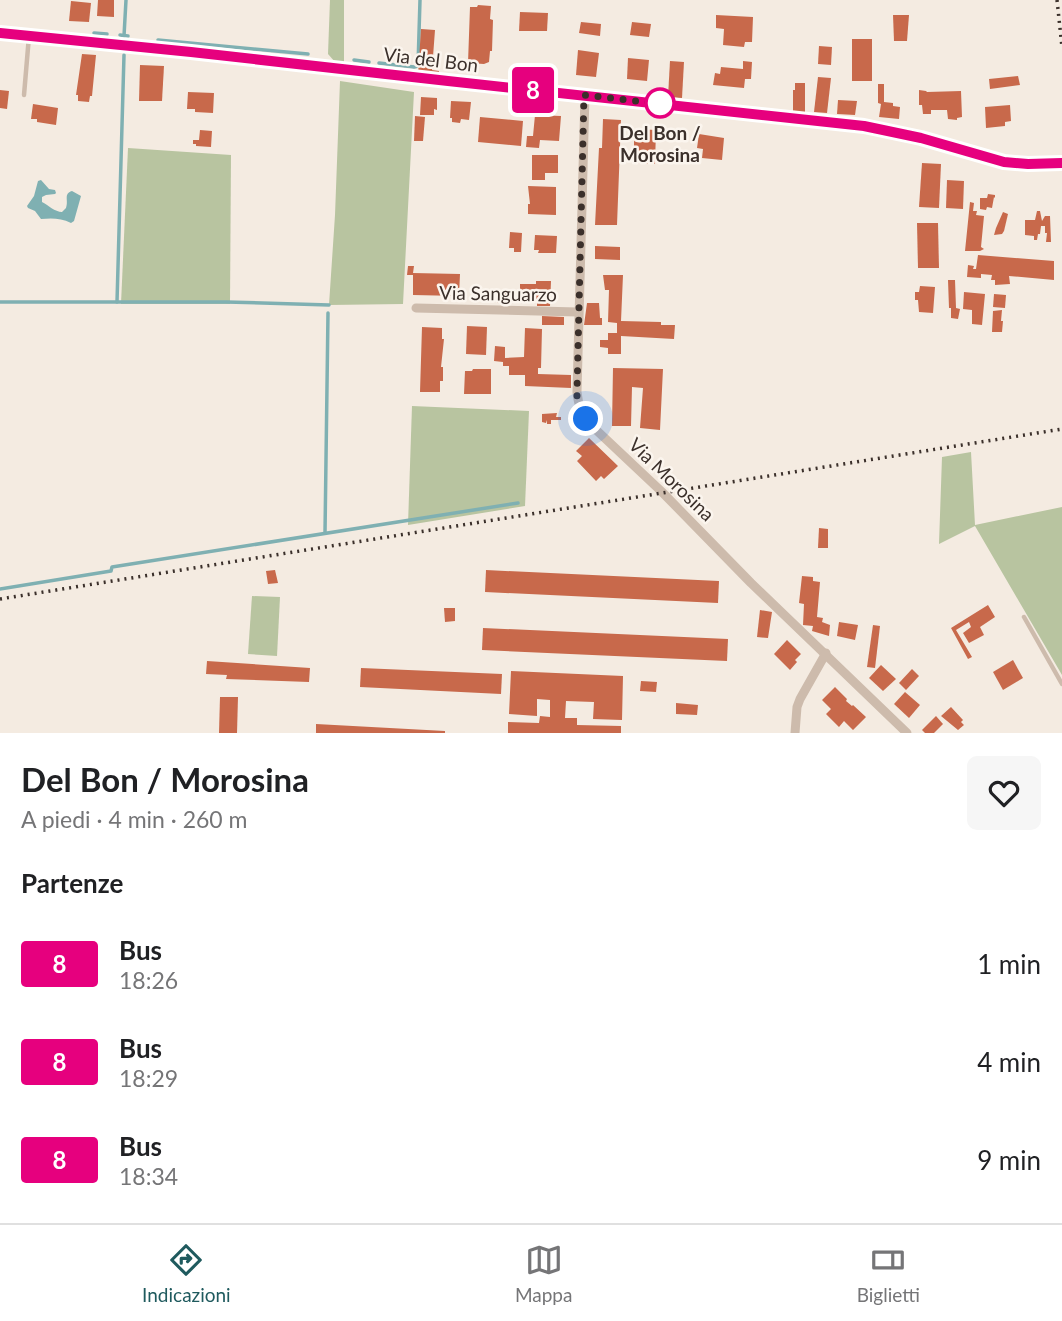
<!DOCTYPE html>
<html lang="it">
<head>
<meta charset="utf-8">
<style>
  :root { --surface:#fff; --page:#f6f6f6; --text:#202124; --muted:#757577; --line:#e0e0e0; --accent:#1f5a5e }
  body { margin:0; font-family:Lato,sans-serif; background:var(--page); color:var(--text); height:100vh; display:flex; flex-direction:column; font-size:26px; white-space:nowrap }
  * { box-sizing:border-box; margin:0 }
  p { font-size:23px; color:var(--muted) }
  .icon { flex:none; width:38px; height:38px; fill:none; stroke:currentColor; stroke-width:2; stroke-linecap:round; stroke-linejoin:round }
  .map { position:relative; height:733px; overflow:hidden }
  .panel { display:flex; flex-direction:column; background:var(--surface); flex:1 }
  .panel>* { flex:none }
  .badge { padding:0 14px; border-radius:5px; font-size:24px; line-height:46px }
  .you { position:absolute; width:35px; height:35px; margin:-18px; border:5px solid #fff; border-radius:50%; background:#1a73e8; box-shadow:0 0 0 10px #1a73e833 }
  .map>.badge { position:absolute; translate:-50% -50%; box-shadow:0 0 0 4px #fff }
  h2 { padding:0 21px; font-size:26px; line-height:63px }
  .round { display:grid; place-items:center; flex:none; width:74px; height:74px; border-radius:10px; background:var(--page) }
  .headline { display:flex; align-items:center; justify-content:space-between; height:119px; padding:0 21px }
  h1 { font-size:33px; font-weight:700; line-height:52px }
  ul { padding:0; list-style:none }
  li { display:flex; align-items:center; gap:21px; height:98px; padding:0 21px }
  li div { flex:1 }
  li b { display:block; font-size:26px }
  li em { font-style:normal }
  li .badge { min-width:77px; font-weight:700; text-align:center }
  .dock { display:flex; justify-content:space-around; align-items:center; height:98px; border-top:2px solid var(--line); background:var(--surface); font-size:19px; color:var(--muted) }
  .dock a { display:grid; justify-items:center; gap:4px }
  .dock .active { color:var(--accent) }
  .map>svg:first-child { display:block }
</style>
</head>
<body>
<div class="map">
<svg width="1062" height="733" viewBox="0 0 1062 733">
  <rect width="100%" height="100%" fill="#f4ebe1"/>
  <!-- green -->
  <g fill="#b8c4a0">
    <polygon points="330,0 344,0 344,63 335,62 328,54"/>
    <polygon points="340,81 414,92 403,304 329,305 335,215"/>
    <polygon points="128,148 231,155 230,304 121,304"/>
    <polygon points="412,406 529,411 525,506 408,525"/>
    <polygon points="971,452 975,525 1062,507 1062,675 975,526 939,544 942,457"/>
    <polygon points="252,596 280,597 277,656 248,654"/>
  </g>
  <!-- water -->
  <path fill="#7fb0b2" d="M41 180 49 189 55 190 56 193 55 194 46 195 42 197V202C48 205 55 212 62 212L66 208C69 200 63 194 72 191L81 196 74 221 71 223C61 218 52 218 41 219L35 211 28 208 27 206 34 196 38 181Z"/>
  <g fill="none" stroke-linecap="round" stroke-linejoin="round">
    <!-- stream -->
    <g stroke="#7fb0b2" stroke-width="3.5">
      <polyline points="94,33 107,34"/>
      <polyline points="120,35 128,36"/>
      <polyline points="124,36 126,0"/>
      <polyline points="158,40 308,54"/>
      <polyline points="354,60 369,62"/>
      <polyline points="379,63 414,67 418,66 420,0"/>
      <polyline points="0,302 226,302 329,305"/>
      <polyline points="117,302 124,55"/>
      <polyline points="325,533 328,313"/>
      <polyline points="0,589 111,571 112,567 518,503"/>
    </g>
  </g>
  <!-- building -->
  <g fill="#c8694b">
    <polygon points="98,0 114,0 114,17 97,16"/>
    <polygon points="71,1 91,3 89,22 69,21"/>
    <polygon points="478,5 491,6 490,19 493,20 492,51 490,51 489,62 484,64 468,63 470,7 477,7"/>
    <polygon points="520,12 548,13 547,31 519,31"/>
    <polygon points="716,15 753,17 752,42 745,42 744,47 723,45 724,29 716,28"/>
    <polygon points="893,15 909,15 907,41 894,41"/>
    <polygon points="581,22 601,24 600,36 579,33"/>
    <polygon points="632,22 651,24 649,37 630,35"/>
    <polygon points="421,29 435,30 432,70 439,71 439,77 418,75"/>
    <rect x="852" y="39" width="20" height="42"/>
    <polygon points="819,46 832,47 831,65 818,64"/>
    <polygon points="578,50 599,53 596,77 576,75"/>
    <polygon points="82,54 96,55 92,96 90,96 89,102 78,101 78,95 76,95"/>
    <polygon points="628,58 649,60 647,81 627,79"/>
    <polygon points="670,61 684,62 682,98 668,97"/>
    <polygon points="743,61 752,62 751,79 745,79 744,88 713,85 715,73 720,74 721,67 743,69"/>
    <polygon points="140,65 164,66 162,101 139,101"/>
    <polygon points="1018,76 1020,85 990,89 989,79"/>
    <polygon points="818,77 831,78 827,113 814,112"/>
    <polygon points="795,83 805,83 805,112 793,112 793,90 795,90"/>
    <polygon points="878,84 884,84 884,102 893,103 893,106 900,107 899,119 879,117 881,104 878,103"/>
    <polygon points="0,90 9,91 7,109 0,108"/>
    <polygon points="919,90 926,91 927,92 961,91 962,117 957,118 957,120 948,119 947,110 931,110 931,114 923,114 922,105 919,105"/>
    <polygon points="188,92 214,93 213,113 195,112 195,109 187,109"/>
    <polygon points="421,97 437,98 437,110 434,109 434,115 420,115"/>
    <polygon points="838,100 857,101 855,115 837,114"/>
    <polygon points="451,101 471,102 469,120 461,119 460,123 452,122 452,118 450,118"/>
    <polygon points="33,104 58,108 56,125 37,122 37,119 31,119"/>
    <polygon points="1010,105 1011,121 1005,122 1005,126 986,128 985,107"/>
    <polygon points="535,115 561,116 559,141 540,140 539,148 526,147 527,136 533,136"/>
    <polygon points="415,116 425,117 423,141 414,141"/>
    <polygon points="480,117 523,121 521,146 478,142"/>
    <polygon points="603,119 621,120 617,225 595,225 599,148 602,148"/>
    <polygon points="634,129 656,130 655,164 636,163 637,148 634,146"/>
    <polygon points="200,130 212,131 211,147 196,146 196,144 193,144 193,140 199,140"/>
    <polygon points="699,134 724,138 722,160 702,158 703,149 697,148"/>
    <polygon points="532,155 558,155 558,173 545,173 545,180 532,180"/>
    <polygon points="922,163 941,164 939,208 919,207"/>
    <polygon points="947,180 964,181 963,209 946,208"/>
    <polygon points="528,186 556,187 556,215 528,214 528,204 530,204"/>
    <polygon points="988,194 995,195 995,198 994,197 992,208 987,207 986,210 980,209 980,198 987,198"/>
    <polygon points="970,202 974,203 973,211 977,211 976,215 984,216 981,247 984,249 980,251 965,251"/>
    <polygon points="1037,211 1040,211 1042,221 1045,216 1050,216 1051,242 1046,242 1047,233 1045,233 1045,226 1041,226 1040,234 1038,234 1037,240 1034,240 1034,236 1025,235 1025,220 1035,220"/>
    <polygon points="1003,212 1008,214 1004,231 1002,234 994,235 996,228"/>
    <polygon points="917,223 938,223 939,268 918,268"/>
    <polygon points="510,232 522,233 521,252 514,252 514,248 509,248"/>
    <polygon points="535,235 557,236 556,253 538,253 539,250 534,250"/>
    <polygon points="595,246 620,247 620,260 595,259"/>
    <polygon points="978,255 1054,261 1054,280 1009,276 1010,284 995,285 995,280 991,280 992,275 981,274 981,278 967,277 968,265 974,266 973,269 976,269"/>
    <polygon points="408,266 414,266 413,273 460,274 459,296 413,295 413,275 407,275"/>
    <polygon points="603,275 623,275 621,321 661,322 661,325 675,325 674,339 621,336 621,354 608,354 608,348 600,347 600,340 608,340 608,333 617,333 617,323 608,322 609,290 605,290"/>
    <polygon points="948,280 955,280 956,308 960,309 958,319 951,318 951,308 949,308"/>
    <polygon points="536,281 551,281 550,306 537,306 537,299 520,299 520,284 536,284"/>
    <polygon points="920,286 935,287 933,313 919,312 918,300 915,300 915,292 919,292"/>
    <polygon points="500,291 511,291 508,303 497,303 497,295 499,294"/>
    <polygon points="964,292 985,294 982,325 972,324 972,310 963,309"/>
    <polygon points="994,294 1006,295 1005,308 993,307"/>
    <polygon points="587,303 599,303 600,318 602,318 602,325 584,325"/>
    <polygon points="1002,310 1001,321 1003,321 1002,332 992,332 993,311"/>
    <polygon points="542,316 564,317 564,325 542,325"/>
    <polygon points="467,326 487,327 486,355 466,354"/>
    <polygon points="422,327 442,328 442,339 444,339 441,367 443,367 443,381 440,381 440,392 420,392"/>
    <polygon points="525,328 542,329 541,368 538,368 538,374 571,375 571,388 525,386 525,375 509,375 509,366 503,366 503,362 494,361 495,346 505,347 505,358 524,357"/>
    <polygon points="613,368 663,369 660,430 640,428 643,388 632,387 631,426 612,426"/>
    <polygon points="473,369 491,369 491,394 464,394 465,371 472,371"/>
    <polygon points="557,413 556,417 561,417 561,420 551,420 551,424 547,424 547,420 546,423 542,422 542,414"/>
    <polygon points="589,438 618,466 604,479 601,476 596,481 577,461 582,456 576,451"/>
    <polygon points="819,528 828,529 828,548 818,548"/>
    <polygon points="275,570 278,583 268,584 266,571"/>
    <polygon points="486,570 719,581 718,603 485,592"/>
    <polygon points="802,576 813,577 813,581 820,582 817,617 823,618 822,622 830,625 829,636 812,631 813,626 803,625 804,604 799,603"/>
    <polygon points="988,605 995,617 980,627 984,635 969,643 963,633 971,627 969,622 956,630 972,657 968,659 951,628"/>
    <polygon points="444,608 455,608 455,621 445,622"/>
    <polygon points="760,610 772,612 768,638 757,637"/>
    <polygon points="839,622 858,625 855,640 837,636"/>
    <polygon points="873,625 880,626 875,668 867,667"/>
    <polygon points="483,628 728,639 727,661 482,650"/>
    <polygon points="787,640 801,654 795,660 797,662 790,670 774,654"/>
    <polygon points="1013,660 1023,678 1003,690 993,672"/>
    <polygon points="207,661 310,668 309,682 226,679 227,675 206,674"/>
    <polygon points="881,665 896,679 883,691 869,678"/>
    <polygon points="361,668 502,674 501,694 360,687"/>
    <polygon points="912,669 919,676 906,690 899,683"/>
    <polygon points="511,671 623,676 622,720 593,719 594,702 566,701 565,718 577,718 577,725 621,726 621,733 508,733 508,722 539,723 540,716 550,717 550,700 537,699 537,716 509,714"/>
    <polygon points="641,681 657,682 656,692 640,691"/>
    <polygon points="835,687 847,699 846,701 852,706 853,705 866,717 853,730 844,721 839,727 826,714 831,709 822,700"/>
    <polygon points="905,692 920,705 909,718 894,704"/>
    <polygon points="220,697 238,697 237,733 219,733"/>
    <polygon points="676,703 698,705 697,715 676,714"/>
    <polygon points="951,707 963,720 961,722 964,725 958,730 941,716"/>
    <polygon points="936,716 943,724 934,733 925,733 922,730"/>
    <polygon points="316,724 445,731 445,733 316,733"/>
  </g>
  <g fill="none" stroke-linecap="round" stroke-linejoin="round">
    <!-- service -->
    <g stroke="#cdbbac" stroke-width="4.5">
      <polyline points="24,95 29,36"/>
      <polyline points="1024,617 1062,684"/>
    </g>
    <!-- minor -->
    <g stroke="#cdbbac" stroke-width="9">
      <path d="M585 95 577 392C578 406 583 417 593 427L662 492 751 583 907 733"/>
      <polyline points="416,308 578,312"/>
      <polyline points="795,733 797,707 800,699 826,653"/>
    </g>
    <!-- tertiary -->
    <polyline stroke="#cdbbac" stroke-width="12" points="0,33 164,49 448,81 864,126 921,138 1004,162 1028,164 1062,163"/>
    <!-- rail -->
    <g stroke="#3b302b" stroke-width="3.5" stroke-dasharray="2 5" stroke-linecap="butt">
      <polyline points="1057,0 1062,47"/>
      <polyline points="0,599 1062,429"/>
    </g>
  </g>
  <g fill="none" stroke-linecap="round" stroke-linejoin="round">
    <defs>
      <polyline id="line" points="0,33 191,52 448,81 864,126 921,138 1004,162 1028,164 1062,163"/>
    </defs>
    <!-- line casing -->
    <use href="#line" stroke="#fff" stroke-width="16"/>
    <!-- line -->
    <use href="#line" stroke="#e6007e" stroke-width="10"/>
    <!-- walk -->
    <polyline stroke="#3b302b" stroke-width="7" stroke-dasharray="0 12.6" points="586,419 577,400 577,392 584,95 671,105 660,103"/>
  </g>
  <!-- markers -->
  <circle fill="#fff" stroke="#e6007e" stroke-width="3.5" cx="660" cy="103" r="14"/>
  <g text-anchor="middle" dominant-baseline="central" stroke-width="5" stroke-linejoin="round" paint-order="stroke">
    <!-- street labels -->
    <g font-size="19" fill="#3b302b" stroke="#fbf5ee">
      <text transform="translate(431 59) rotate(7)">Via del Bon</text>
      <text transform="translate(498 293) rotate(1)">Via Sanguarzo</text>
      <text transform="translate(672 479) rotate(44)">Via Morosina</text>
    </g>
    <!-- stop labels -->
    <g font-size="19" font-weight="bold" fill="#3b302b" stroke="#fbf5ee">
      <text x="660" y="132">Del Bon /<tspan x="660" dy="22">Morosina</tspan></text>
    </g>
  </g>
</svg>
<div class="you" style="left:586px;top:419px"></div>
<b class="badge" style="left:533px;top:90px;background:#e6007e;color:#fff">8</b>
</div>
<section class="panel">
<div class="headline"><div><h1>Del Bon / Morosina</h1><p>A piedi · 4 min · 260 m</p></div><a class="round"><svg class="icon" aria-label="heart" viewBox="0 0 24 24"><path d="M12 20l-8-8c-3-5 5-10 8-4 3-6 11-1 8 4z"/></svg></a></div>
<h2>Partenze</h2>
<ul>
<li><span class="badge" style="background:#e6007e;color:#fff">8</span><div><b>Bus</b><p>18:26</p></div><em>1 min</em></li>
<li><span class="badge" style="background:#e6007e;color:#fff">8</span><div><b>Bus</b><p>18:29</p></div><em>4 min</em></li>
<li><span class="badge" style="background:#e6007e;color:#fff">8</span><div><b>Bus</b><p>18:34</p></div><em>9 min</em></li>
</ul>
</section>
<nav class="dock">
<a class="active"><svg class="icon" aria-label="directions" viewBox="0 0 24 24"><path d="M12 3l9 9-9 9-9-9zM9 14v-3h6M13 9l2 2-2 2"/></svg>Indicazioni</a>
<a><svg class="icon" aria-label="map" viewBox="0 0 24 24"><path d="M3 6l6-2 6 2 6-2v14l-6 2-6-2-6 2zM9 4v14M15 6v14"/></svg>Mappa</a>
<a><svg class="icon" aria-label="tickets" viewBox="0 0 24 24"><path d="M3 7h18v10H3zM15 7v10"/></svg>Biglietti</a>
</nav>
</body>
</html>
